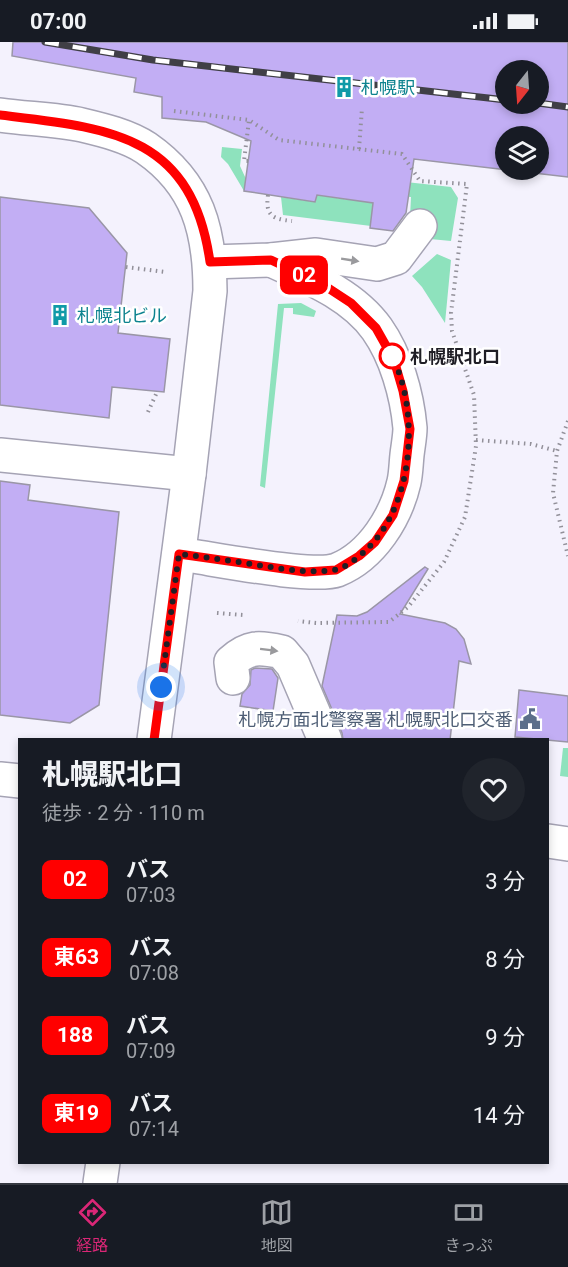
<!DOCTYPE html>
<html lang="ja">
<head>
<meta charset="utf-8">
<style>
  :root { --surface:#171b24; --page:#20242c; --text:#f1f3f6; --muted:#9ea1a6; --line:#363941; --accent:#db2777 }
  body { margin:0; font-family:Roboto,"Noto Sans JP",sans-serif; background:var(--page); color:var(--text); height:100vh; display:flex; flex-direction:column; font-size:22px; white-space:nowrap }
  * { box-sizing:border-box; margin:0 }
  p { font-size:20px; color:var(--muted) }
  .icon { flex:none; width:33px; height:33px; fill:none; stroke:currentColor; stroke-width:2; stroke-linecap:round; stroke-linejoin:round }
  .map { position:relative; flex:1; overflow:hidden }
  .drawer { position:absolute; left:18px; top:696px; width:531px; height:426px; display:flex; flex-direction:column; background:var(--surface); border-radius:0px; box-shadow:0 3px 9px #0003 }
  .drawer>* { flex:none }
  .badge { padding:0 12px; border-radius:9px; font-size:21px; line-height:39px }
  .needle { width:39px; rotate:197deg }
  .tools { position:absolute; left:495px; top:18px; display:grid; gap:12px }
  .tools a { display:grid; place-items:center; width:54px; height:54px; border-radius:50%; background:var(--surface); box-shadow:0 3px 9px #0003; font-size:30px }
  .you { position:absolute; width:30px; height:30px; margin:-15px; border:4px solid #fff; border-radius:50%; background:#1a73e8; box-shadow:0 0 0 9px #1a73e833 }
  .map>.badge { position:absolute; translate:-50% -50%; box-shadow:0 0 0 3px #fff }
  .round { display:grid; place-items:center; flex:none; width:63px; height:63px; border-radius:32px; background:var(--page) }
  .summary { display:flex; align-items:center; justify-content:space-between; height:102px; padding:0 24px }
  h1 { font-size:28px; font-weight:800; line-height:45px }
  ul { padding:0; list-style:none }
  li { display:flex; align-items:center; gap:18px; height:78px; padding:0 24px }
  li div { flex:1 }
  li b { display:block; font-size:22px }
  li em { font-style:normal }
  li .badge { min-width:66px; font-weight:700; text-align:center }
  .status { display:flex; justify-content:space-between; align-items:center; height:42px; padding:0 30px; background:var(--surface); direction:ltr }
  .status svg { height:16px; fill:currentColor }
  .tabs { display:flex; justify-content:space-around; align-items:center; height:84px; border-top:2px solid var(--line); background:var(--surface); font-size:16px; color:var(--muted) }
  .tabs a { display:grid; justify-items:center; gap:3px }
  .tabs .current { color:var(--accent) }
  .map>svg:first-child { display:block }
</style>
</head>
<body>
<div class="status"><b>07:00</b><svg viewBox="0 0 49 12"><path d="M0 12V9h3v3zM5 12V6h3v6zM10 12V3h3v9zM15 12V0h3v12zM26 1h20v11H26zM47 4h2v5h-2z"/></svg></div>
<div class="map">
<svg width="568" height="1141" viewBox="0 0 568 1141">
  <rect width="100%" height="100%" fill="#f4f2fd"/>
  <!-- green -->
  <g fill="#8ee2bd">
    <polygon points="222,105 242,107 240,124 246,137 244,149 228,122 221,115"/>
    <polygon points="370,136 451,145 458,156 451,199 409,195 411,155 376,153 371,184 283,173 281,155 315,160 317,153 350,158"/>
    <polygon points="437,212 451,218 445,281 422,245 412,234"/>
    <polygon points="301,261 316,269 314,275 293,272 293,266 284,266 265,446 260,444 278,262"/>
    <polygon points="563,706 568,706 568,735 560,734"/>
  </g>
  <!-- building -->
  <g fill="#c2aef4" stroke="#9a96a6" stroke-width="1.5" fill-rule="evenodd">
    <path d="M13 0H568V135L414 117 406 171 393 189 370 186 373 161 317 153 315 160 244 149 251 99 206 80 162 76V55L134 50 136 36 12 14ZM506 28H538V62H506ZM506 94H538V128H506Z"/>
    <polygon points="0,155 89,166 127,211 118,291 170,297 164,350 112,345 109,376 0,363"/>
    <polygon points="0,439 30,443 28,458 119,470 99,663 70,681 0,673"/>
    <polygon points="425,525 428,527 400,572 445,581 456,587 464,597 471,622 459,619 450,698 343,698 342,691 322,644 337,573 357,574 367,570"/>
    <polygon points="255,626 272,627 278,636 273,669 240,664 242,652 250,643 251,628"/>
    <polygon points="519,648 568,654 568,700 515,695"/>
  </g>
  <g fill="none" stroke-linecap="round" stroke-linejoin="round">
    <defs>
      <g id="minor">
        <path d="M0 73C27 77 55 77 82 83 103 88 128 94 146 106 198 142 210 189 210 249L189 432 154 698"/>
        <polyline points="210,220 271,218 316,213 377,222 396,216 420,184"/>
        <polyline points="0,413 189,432"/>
        <path d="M179 512C210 516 312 537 337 528 372 514 396 475 404 440 406 431 406 422 407 413 408 404 410 394 410 386 407 352 396 314 377 287 352 252 308 235 271 218"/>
        <path d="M233 636 231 620C249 604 259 605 282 610L293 623 325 698"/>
        <polyline points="0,737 20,739"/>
        <polyline points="548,799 568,802"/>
        <polyline points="100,1141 103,1120"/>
      </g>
    </defs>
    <!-- minor casing -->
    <use href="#minor" stroke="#a5a3b4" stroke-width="36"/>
    <!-- path -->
    <g stroke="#929099" stroke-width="4" stroke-dasharray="1.5 4.5" stroke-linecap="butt">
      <polyline points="174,69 249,78 279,98 402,112 420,139 467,142 451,271 452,289 474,353 476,404 465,475 444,520 408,565 389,580 316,581 298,579"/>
      <polyline points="359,107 362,66"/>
      <polyline points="248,119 244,119 249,78"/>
      <path d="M268 153C265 174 273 177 292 179"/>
      <polyline points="126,225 165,230"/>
      <polyline points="148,370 157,350"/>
      <polyline points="568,379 557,409 553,451 568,514"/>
      <polyline points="476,398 531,402 557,409"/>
      <polyline points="217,571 243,573"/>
    </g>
    <!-- minor -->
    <use href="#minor" stroke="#fff" stroke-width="33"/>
    <defs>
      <g id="rail">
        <polyline points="45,0 153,18 506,58"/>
        <polyline points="538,61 568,65"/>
      </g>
    </defs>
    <!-- rail casing -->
    <use href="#rail" stroke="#403f46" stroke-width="7"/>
    <!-- rail -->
    <use href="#rail" stroke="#fff" stroke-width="4.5" stroke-dasharray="14" stroke-linecap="butt"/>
  </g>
  <!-- one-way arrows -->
  <defs><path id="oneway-solid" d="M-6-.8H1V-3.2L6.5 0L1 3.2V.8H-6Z" transform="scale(1.5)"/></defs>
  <g fill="#9a9a9d">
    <use href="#oneway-solid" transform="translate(350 218) rotate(9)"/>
    <use href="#oneway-solid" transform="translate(269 608) rotate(7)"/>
  </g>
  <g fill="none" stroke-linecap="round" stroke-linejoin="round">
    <defs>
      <path id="line" d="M0 73C108 86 192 91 210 220L271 218 322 242 351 261 376 286 394 318 403 349 410 387 404 439 393 473 375 500 359 514 336 528 305 530 179 512 154 698"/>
    </defs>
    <!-- line casing -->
    <use href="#line" stroke="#fff" stroke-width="14"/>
    <!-- line -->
    <use href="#line" stroke="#f00" stroke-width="9"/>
    <!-- walk -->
    <path stroke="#1f1e25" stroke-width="6" stroke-dasharray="0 10.8" d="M161 645 179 512C203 515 227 518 251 522 278 526 305 532 333 528 345 527 359 515 367 507 414 462 420 370 392 314"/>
  </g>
  <!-- icons -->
  <defs>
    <symbol id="building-bare" viewBox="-9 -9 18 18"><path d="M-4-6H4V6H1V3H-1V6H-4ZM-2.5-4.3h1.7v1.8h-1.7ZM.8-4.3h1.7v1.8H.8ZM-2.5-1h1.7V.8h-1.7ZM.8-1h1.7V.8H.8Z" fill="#0f9aa8" stroke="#fff" stroke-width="2.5" paint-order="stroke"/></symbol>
    <symbol id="civic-bare" viewBox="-9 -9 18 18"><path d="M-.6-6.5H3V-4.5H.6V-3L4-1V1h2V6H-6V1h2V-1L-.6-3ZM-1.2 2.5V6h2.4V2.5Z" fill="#5c6f8a" stroke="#fff" stroke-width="2.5" paint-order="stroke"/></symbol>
  </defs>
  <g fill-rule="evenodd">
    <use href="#building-bare" x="329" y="30" width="30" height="30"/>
    <use href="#building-bare" x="45" y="258" width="30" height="30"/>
    <use href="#civic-bare" x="515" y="662" width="30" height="30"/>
  </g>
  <!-- markers -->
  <circle fill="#fff" stroke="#f00" stroke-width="3" cx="392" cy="314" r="12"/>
  <g text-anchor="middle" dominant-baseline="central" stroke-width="5" stroke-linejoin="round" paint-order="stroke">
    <!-- culture labels -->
    <g font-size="18" fill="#0d838f" stroke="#fff" text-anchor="start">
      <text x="361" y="45">札幌駅</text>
      <text x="77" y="273">札幌北ビル</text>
    </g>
    <!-- stop labels -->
    <g font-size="18" font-weight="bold" fill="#1f1e25" stroke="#fff" text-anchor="start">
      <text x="410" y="314">札幌駅北口</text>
    </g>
    <!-- service labels -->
    <g font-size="18" fill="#4e5e75" stroke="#fff" text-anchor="end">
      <text x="513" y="677">札幌方面北警察署 札幌駅北口交番</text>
    </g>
  </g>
</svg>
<div class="tools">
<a><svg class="needle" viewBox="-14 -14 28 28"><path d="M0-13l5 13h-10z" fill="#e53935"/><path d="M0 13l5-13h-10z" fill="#9ea1a6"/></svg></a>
<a><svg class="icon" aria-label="layers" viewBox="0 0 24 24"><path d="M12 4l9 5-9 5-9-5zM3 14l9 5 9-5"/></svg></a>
</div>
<div class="you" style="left:161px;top:645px"></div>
<b class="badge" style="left:304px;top:233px;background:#f00;color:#fff">02</b>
<section class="drawer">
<div class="summary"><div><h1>札幌駅北口</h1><p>徒歩 · 2 分 · 110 m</p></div><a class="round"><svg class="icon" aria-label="heart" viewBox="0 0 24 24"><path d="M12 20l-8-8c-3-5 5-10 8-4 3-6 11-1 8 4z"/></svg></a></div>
<ul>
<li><span class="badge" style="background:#f00;color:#fff">02</span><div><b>バス</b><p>07:03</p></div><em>3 分</em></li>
<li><span class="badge" style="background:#f00;color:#fff">東63</span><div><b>バス</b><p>07:08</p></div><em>8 分</em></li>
<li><span class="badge" style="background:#f00;color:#fff">188</span><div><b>バス</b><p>07:09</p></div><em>9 分</em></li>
<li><span class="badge" style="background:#f00;color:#fff">東19</span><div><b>バス</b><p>07:14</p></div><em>14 分</em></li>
</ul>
</section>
</div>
<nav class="tabs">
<a class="current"><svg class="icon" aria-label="directions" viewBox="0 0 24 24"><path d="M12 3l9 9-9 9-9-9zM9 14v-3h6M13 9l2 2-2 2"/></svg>経路</a>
<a><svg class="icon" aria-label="map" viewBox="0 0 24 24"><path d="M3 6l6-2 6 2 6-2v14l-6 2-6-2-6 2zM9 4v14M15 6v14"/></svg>地図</a>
<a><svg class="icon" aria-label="tickets" viewBox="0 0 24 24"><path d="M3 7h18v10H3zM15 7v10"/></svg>きっぷ</a>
</nav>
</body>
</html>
